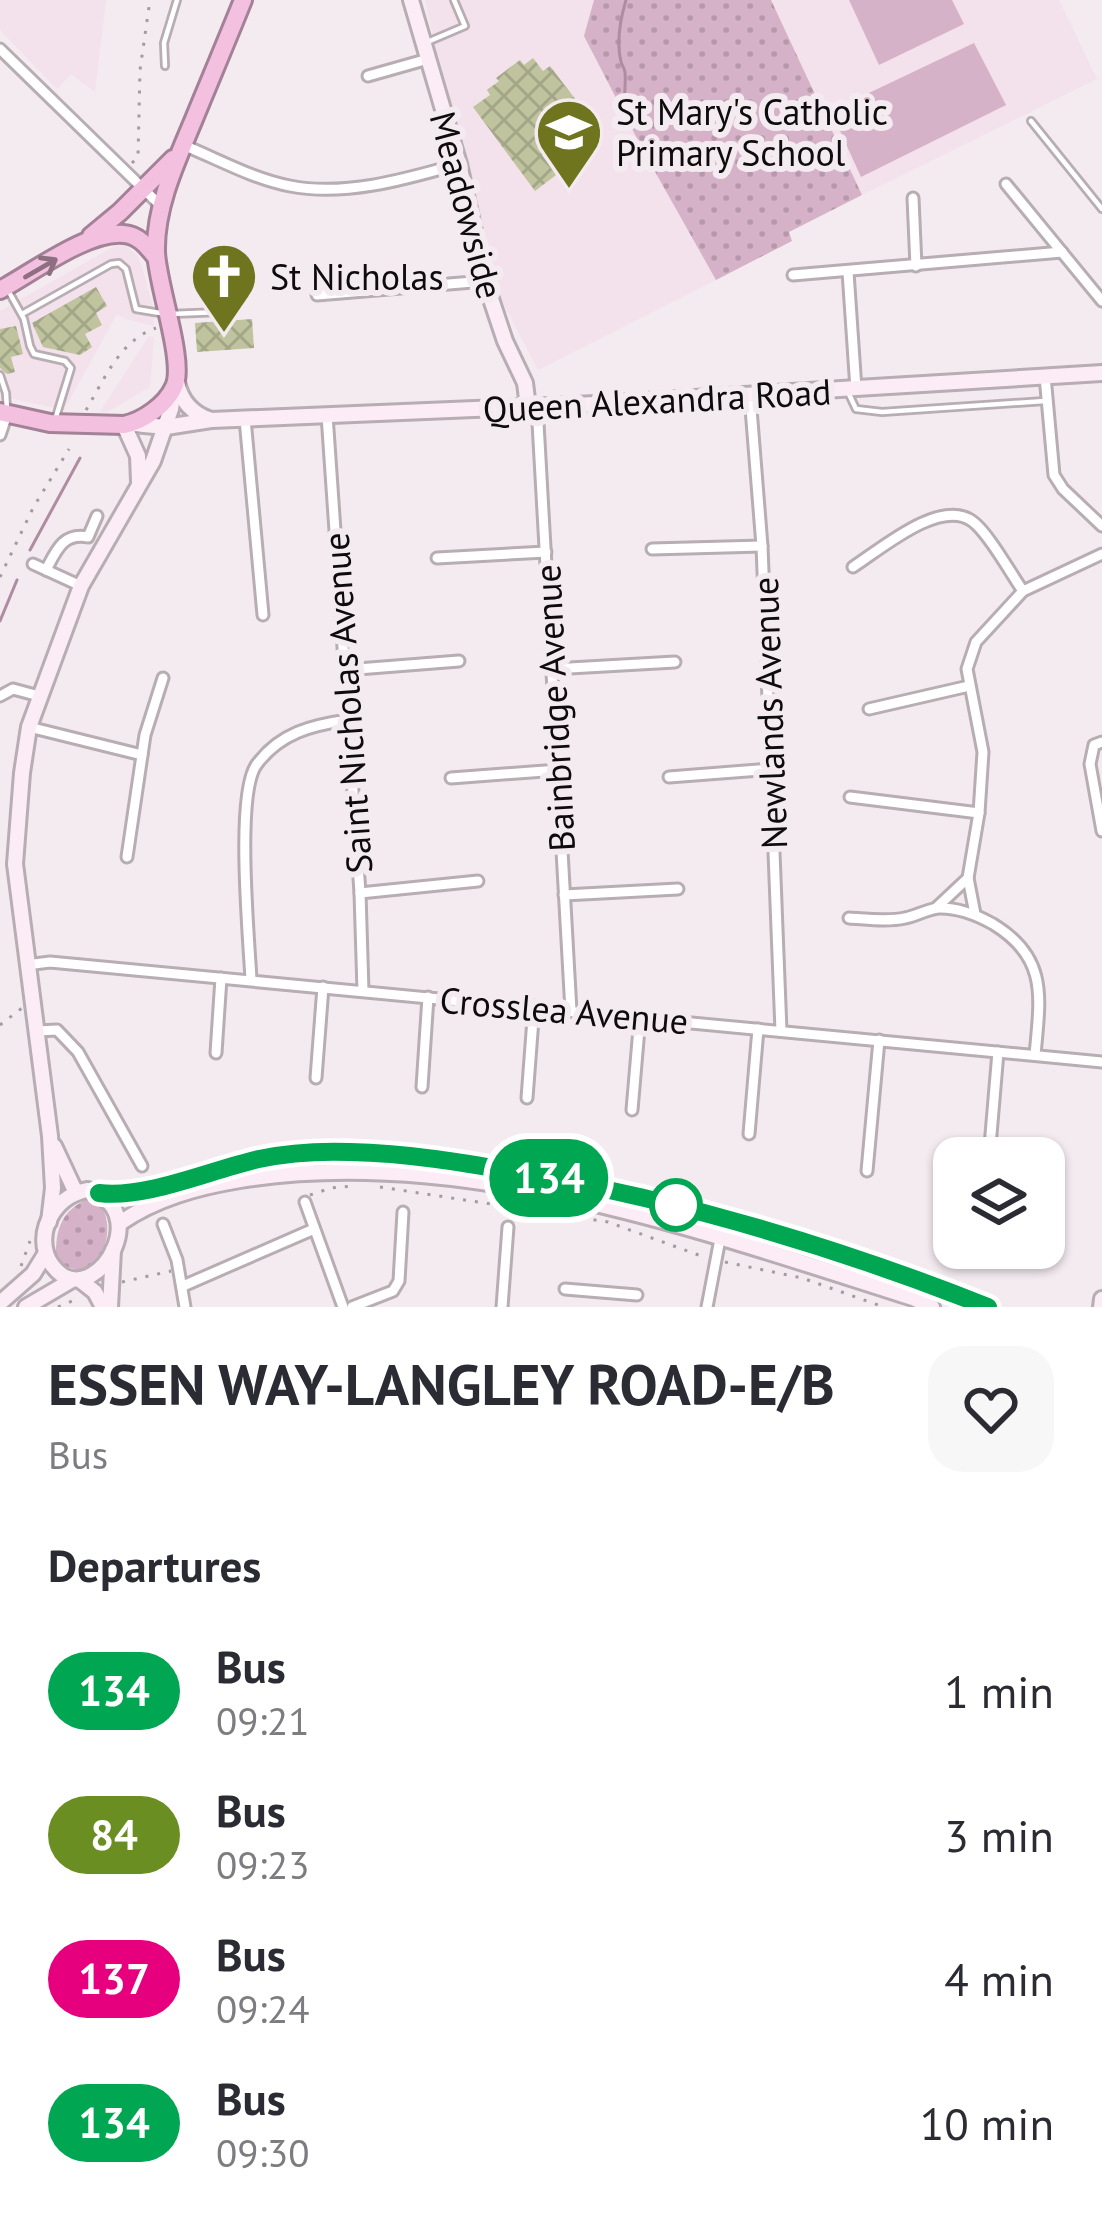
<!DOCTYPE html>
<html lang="en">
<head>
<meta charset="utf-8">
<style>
  :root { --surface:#fff; --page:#f7f7f7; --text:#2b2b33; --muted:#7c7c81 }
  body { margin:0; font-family:"PT Sans",sans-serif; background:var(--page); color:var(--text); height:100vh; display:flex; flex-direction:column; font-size:45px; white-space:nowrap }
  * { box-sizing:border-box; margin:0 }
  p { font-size:39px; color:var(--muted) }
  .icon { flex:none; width:66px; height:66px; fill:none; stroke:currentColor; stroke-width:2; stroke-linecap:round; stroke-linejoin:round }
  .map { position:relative; height:1307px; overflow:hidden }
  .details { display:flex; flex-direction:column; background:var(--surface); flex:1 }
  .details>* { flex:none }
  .badge { padding:0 24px; border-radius:39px; font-size:42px; line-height:78px }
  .tools { position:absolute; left:933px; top:1137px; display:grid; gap:24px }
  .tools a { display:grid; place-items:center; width:132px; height:132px; border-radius:24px; background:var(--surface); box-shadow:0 3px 9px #0004; font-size:60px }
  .map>.badge { position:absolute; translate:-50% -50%; box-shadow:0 0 0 6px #fff }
  h2 { padding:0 48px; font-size:45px; line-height:108px }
  .round { display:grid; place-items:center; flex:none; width:126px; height:126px; border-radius:36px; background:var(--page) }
  .head { display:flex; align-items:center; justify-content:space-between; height:204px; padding:0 48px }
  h1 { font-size:57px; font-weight:800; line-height:90px }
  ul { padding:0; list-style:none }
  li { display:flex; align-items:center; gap:36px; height:144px; padding:0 48px }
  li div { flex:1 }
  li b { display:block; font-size:45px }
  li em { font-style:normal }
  li .badge { min-width:132px; font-weight:700; text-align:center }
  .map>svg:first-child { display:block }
</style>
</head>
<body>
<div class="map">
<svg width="1102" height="1307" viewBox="0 0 1102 1307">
  <defs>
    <pattern id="grass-dots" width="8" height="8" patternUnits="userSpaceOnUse" patternTransform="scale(3)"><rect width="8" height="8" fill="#d6b2c8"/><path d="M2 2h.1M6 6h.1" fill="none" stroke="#b698ab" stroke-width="1.8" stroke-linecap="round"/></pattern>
    <pattern id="building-cross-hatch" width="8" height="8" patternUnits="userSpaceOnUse" patternTransform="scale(3)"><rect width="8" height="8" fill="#bfc49e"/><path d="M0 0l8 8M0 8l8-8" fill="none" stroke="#a3a787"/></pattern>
  </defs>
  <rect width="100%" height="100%" fill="#f4ebf0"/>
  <!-- built -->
  <g fill="#f3e1ec">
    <polygon points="0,0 106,0 95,92 71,74 57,89 0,30"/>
    <polygon points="425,0 594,0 585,37 645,154 716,280 538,370 501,299 442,79"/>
    <polygon points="771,0 1059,0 1097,79 862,195"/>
    <polygon points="124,244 137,255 143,270 153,308 154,326 126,319 117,314 64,410 0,396 0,311 113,247"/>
    <polygon points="149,336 154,338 150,387 109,411 100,412"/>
  </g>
  <!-- grass -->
  <g fill="url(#grass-dots)">
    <polygon points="594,0 771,0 862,195 789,232 792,241 716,280 645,154 584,36"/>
    <path d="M86 1200 98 1201C124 1234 91 1295 56 1258 55 1231 61 1211 86 1200Z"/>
  </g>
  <!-- green -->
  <g fill="#d6b2c8">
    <polygon points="849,0 952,0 964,24 879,65"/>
    <polygon points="974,43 1006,105 861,177 831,111"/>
  </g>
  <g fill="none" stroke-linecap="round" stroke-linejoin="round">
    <!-- stream -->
    <g stroke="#af8ca1" stroke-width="3">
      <path d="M625 103C624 93 626 81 625 72 624 68 622 65 621 62 616 41 620 20 626 0"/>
      <polyline points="30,550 80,458"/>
      <polyline points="0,621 17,580"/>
    </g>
  </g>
  <!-- building -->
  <g fill="url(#building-cross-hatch)">
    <polygon points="533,58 543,71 550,66 579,104 547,128 559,144 543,156 556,175 535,191 473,107 490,95 487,90 499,81 496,78 520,60 524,65"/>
    <polygon points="96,287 107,306 96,313 102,325 85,334 92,347 80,355 43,347 32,323"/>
    <polygon points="252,319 254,348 197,352 195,323"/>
    <polygon points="16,326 23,354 11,357 15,372 7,374 0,368 0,329"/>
  </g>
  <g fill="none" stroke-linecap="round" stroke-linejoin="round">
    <defs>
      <g id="lane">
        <polyline points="425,43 465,26 454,0"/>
        <polyline points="165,66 164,43 177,0"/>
        <polyline points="1031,121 1102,209"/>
        <polyline points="9,292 24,319 30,346 34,354 65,361 71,368 55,420"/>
        <polyline points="22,314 111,264 119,263 126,269 136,309 160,313"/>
        <polyline points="171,314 220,312"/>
        <polyline points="0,375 6,393 7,410"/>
        <polyline points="847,390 856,409 882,412 1045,401"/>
      </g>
      <g id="street">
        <polyline points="0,49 162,207"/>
        <polyline points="368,76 428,59"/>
        <path d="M183 145C218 159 253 179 290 186 345 197 406 179 459 164"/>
        <polyline points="1006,184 1102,301"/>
        <polyline points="913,198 916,266"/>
        <polyline points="848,272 856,389"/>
        <polyline points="793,275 1062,252"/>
        <polyline points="317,295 485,281"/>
        <polyline points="1045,376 1054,475 1063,489 1102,526"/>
        <polyline points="750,396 762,546 781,1031"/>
        <polyline points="537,405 571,1011"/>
        <polyline points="327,415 360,893 363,991"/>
        <polyline points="245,419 263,615"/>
        <polyline points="0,435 7,414"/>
        <polyline points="652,549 762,546"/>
        <polyline points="437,558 546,552"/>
        <polyline points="33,564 81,586"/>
        <path d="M853 567C881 549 940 498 972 521 988 532 1011 574 1023 591"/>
        <path d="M46 570C56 551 63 532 88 537L97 516"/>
        <polyline points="552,669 675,662"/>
        <polyline points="345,670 459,661"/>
        <polyline points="0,696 13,689 39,696"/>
        <polyline points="869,709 969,686"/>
        <polyline points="29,727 142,755"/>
        <polyline points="1102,742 1094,745 1090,764 1102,831"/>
        <polyline points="669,777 772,769"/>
        <polyline points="451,778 558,770"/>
        <polyline points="850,797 979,813"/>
        <polyline points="127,857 145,735 163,678"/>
        <polyline points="968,878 975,914"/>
        <polyline points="360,893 478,881"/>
        <polyline points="564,895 678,889"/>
        <polyline points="936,908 968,878 979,813 983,752 967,669 976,642 1023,591 1102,554"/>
        <path d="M849 918C867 919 887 922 905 918 917 916 929 908 940 908 960 908 977 915 993 924 1049 958 1040 998 1035 1055"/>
        <polyline points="26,965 50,962 1102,1062"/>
        <path d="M251 980C249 938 235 792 257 764 280 733 312 725 348 720"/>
        <polyline points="37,1031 57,1030 78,1052 142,1166"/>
        <polyline points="216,1053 221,978"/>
        <polyline points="316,1078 323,987"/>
        <polyline points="422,1087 428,997"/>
        <polyline points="527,1098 534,1006"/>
        <polyline points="632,1110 640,1017"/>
        <polyline points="749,1134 758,1029"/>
        <polyline points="989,1158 998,1052"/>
        <polyline points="867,1171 879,1040"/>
        <polyline points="305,1202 343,1307"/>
        <polyline points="163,1224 177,1260 185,1307"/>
        <polyline points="183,1286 314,1229"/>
        <polyline points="565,1289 637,1295"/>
        <polyline points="352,1307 393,1291 399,1281 403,1212"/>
        <polyline points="502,1307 508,1227"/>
        <polyline points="707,1307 720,1239"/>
      </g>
      <g id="secondary">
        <polyline points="411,0 459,164 485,281 505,341 525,383 528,407"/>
        <path d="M177 382C181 402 193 414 211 420"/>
        <polyline points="133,424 166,427 211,420 596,404 1102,373"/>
        <polyline points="124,425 138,456 139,482"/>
        <polyline points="54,1146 76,1193"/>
        <path d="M88 1190C153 1210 100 1300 62 1275 55 1270 48 1261 46 1253 38 1223 60 1194 88 1190Z"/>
        <path d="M99 1193C147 1199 210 1170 259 1159 287 1153 321 1151 350 1152 412 1153 471 1164 531 1175 689 1202 840 1248 988 1307"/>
        <polyline points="49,1222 53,1188 50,1136 15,864 22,773 29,727 81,586 153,461 171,409 174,389"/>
        <path d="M120 1223C156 1198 198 1187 240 1180 462 1144 704 1232 913 1298L932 1307"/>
        <polyline points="81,1281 95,1292 103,1307"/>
        <polyline points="0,1303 33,1274 46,1253"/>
        <polyline points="26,1307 72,1280"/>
        <polyline points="110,1307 113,1250"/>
        <polyline points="1101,1307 1102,1299"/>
      </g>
      <g id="highway">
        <polyline points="91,236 120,212 173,159"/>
        <path d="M0 290C32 273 88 230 124 234 138 235 147 246 155 256"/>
        <path d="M0 412 50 423 124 425C143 421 166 405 174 387 186 363 156 281 156 251 155 206 177 160 194 119 210 80 227 40 243 0"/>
      </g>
    </defs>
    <!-- lane casing -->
    <use href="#lane" stroke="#b7adb3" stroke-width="10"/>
    <!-- street casing -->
    <use href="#street" stroke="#b7adb3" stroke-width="15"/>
    <!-- secondary casing -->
    <use href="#secondary" stroke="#b7adb3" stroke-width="20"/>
    <!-- highway casing -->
    <use href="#highway" stroke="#a38196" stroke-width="22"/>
    <!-- path -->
    <g stroke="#a29b9f" stroke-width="3" stroke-dasharray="3 9" stroke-linecap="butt">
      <polyline points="132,163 138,157 140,70 150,0"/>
      <path d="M86 410C104 380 120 340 156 328"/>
      <polyline points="0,577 33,508 69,449"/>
      <polyline points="0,1025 22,1008"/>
      <polyline points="380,1187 608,1222 704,1257"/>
      <polyline points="310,1195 331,1188 353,1186"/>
      <polyline points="725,1262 802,1278 884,1307"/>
      <polyline points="21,1266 30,1241"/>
      <polyline points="122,1282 171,1271"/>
      <polyline points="58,1307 79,1298"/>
    </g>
    <!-- lane -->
    <use href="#lane" stroke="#fff" stroke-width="4.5"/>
    <!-- street -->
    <use href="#street" stroke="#fff" stroke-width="9"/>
    <!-- secondary -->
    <use href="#secondary" stroke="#fbecf5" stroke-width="14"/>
    <!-- highway -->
    <use href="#highway" stroke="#f3c0df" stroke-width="16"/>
  </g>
  <!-- one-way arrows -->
  <defs><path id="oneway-shaft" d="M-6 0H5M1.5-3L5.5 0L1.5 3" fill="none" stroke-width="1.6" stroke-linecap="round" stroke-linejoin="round" transform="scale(3)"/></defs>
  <use stroke="#8c6f80" href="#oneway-shaft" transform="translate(41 268) rotate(-30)"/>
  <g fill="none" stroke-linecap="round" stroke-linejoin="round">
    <defs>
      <path id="line" d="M99 1193C146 1199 210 1170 259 1159 287 1153 321 1151 350 1152 408 1153 465 1163 522 1173 683 1201 837 1247 988 1307"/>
    </defs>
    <!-- line casing -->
    <use href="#line" stroke="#fff" stroke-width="27"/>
    <!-- line -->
    <use href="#line" stroke="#00a651" stroke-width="18"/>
  </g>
  <!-- icons -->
  <defs>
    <symbol id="school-pin" viewBox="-11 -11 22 30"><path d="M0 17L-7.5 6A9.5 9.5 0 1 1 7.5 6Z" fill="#6f751e" stroke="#f4ebf0"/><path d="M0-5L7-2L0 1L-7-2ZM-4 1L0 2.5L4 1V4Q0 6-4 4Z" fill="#fff"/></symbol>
    <symbol id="church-pin" viewBox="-11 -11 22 30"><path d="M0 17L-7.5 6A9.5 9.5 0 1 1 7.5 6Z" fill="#6f751e" stroke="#f4ebf0"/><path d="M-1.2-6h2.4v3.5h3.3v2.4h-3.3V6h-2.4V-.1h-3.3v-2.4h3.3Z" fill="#fff"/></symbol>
  </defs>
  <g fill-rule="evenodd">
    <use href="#school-pin" x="531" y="94" width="76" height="104"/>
    <use href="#church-pin" x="186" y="238" width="76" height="104"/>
  </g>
  <!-- markers -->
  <circle fill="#fff" stroke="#00a651" stroke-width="6" cx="676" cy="1205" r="24"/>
  <g text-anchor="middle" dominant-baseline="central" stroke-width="12" stroke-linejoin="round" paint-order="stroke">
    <!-- poi labels -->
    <g font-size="36" fill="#0e0b0d" stroke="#f4ebf0" text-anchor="start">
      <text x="616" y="111">St Mary's Catholic<tspan x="616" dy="41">Primary School</tspan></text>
      <text x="270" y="276">St Nicholas</text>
    </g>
    <!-- street labels -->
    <g font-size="36" fill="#0e0b0d" stroke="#f4ebf0">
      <text transform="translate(467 205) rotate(75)">Meadowside</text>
      <text transform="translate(657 400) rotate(-3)">Queen Alexandra Road</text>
      <text transform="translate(347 703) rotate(-94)">Saint Nicholas Avenue</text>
      <text transform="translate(554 708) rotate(-93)">Bainbridge Avenue</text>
      <text transform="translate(769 713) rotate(-92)">Newlands Avenue</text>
      <text transform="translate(564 1010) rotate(5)">Crosslea Avenue</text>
    </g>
  </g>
</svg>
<div class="tools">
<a><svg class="icon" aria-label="layers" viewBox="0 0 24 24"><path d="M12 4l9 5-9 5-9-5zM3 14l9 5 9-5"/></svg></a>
</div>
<b class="badge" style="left:549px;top:1178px;background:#00a651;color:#fff">134</b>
</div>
<section class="details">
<div class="head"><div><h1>ESSEN WAY-LANGLEY ROAD-E/B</h1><p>Bus</p></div><a class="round"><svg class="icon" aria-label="heart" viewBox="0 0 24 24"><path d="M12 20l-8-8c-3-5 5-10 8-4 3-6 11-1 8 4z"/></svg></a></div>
<h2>Departures</h2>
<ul>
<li><span class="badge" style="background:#00a651;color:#fff">134</span><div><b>Bus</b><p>09:21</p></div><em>1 min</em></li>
<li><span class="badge" style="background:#6b8e23;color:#fff">84</span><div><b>Bus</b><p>09:23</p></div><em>3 min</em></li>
<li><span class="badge" style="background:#e6007e;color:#fff">137</span><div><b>Bus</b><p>09:24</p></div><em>4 min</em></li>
<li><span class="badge" style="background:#00a651;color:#fff">134</span><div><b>Bus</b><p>09:30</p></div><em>10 min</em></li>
</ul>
</section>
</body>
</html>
